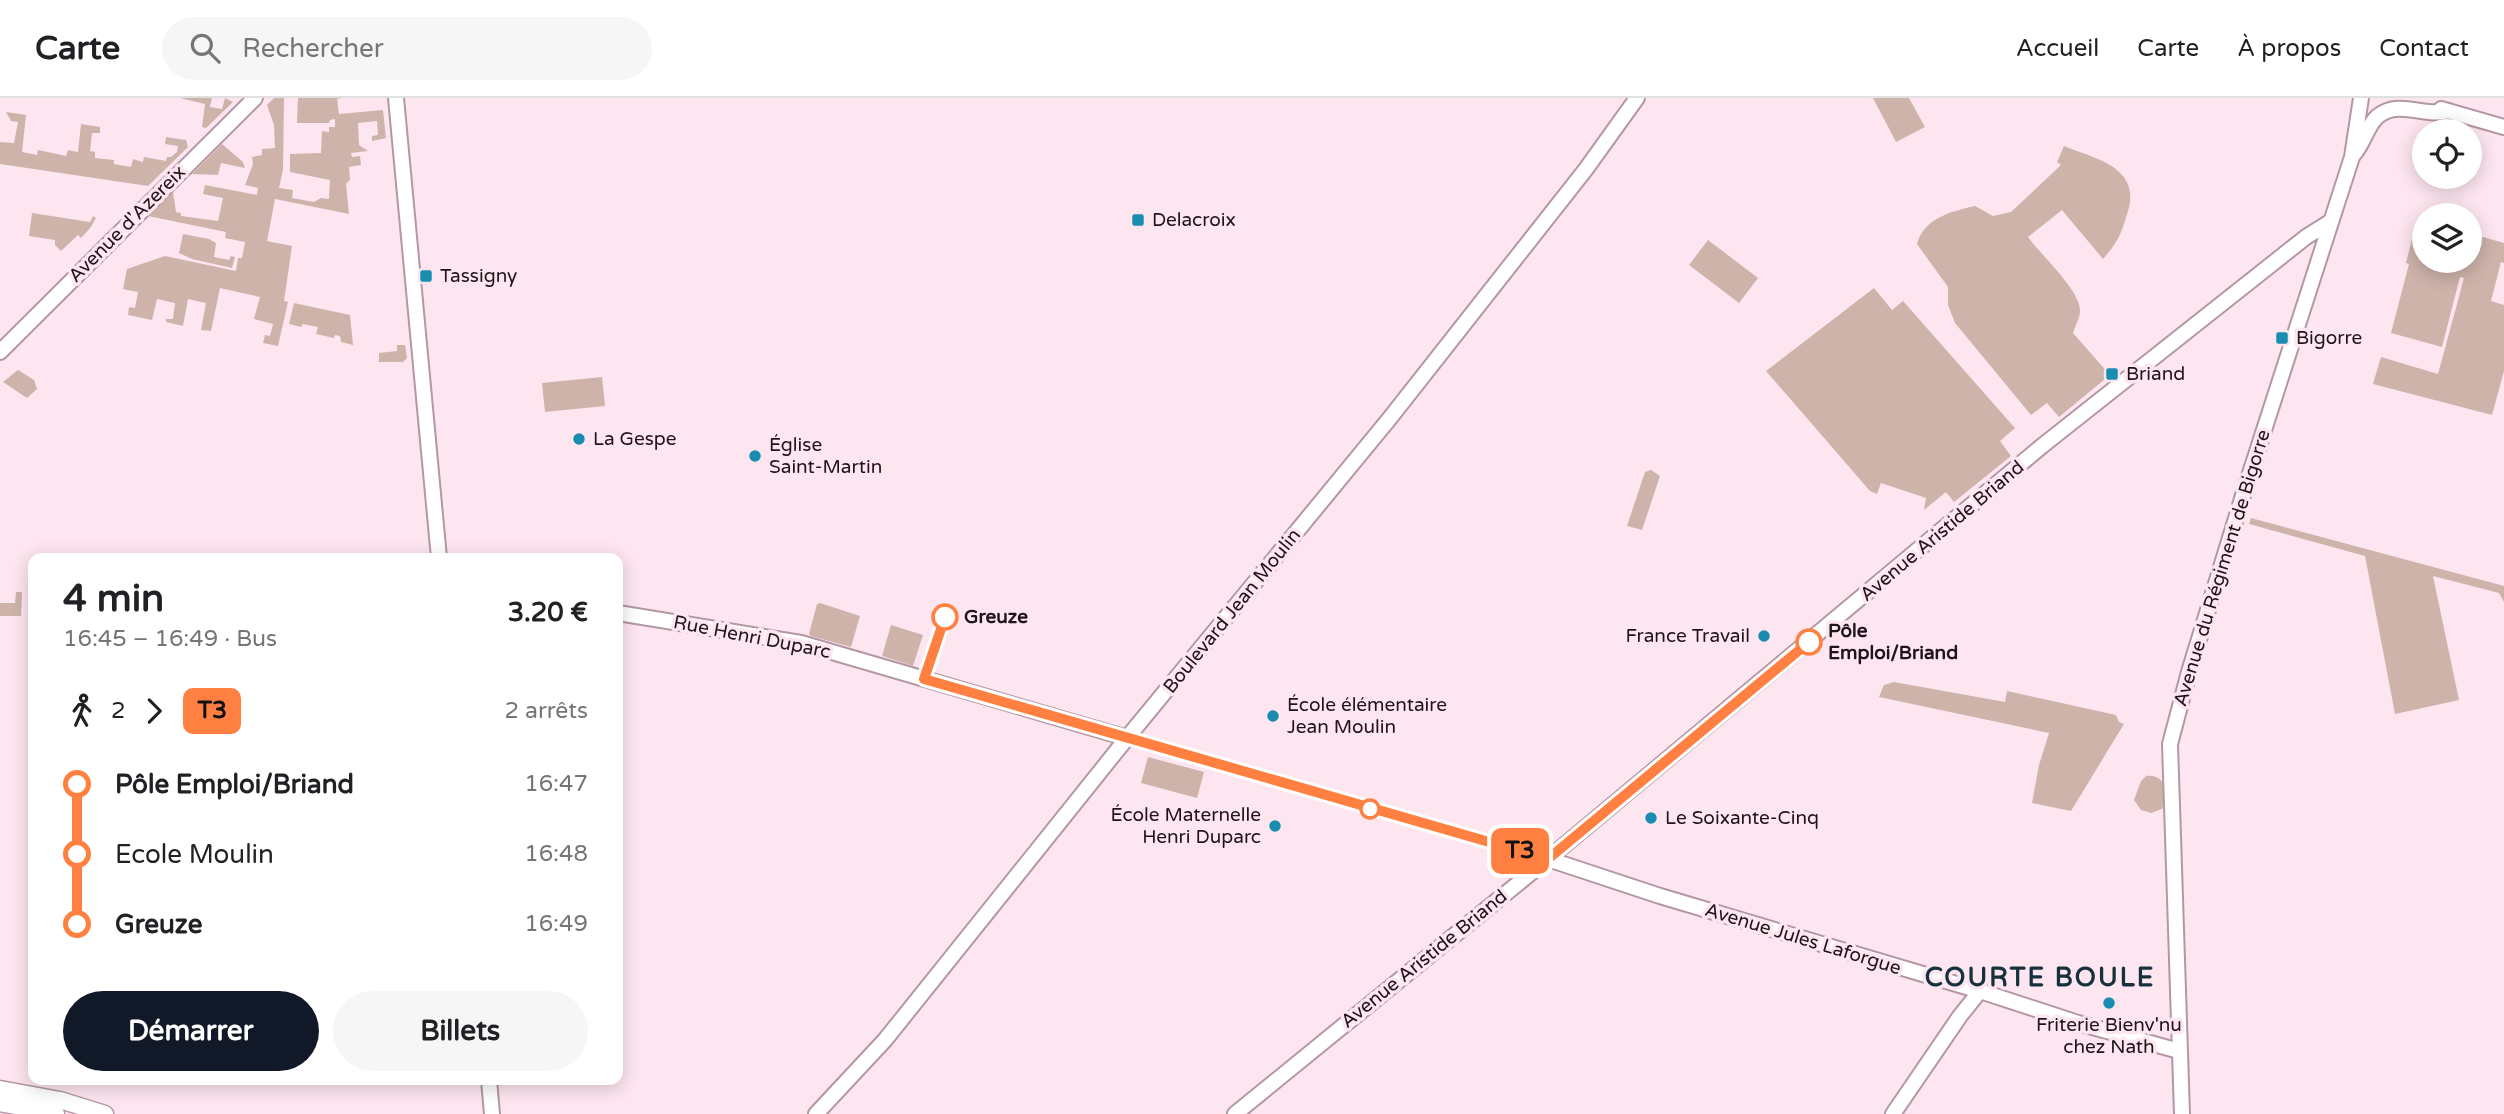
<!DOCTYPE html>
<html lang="fr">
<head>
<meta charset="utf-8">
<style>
  :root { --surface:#fff; --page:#f6f6f6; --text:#202124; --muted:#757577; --line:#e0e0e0; --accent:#111827 }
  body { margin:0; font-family:"Varela Round",sans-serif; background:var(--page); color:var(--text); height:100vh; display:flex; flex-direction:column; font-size:26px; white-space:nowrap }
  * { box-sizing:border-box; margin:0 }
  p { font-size:23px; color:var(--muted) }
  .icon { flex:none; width:38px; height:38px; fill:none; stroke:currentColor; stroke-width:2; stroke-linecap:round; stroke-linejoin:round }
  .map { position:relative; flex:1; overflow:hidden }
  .details { position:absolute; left:28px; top:455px; width:595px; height:532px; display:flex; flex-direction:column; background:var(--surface); border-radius:14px; box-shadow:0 4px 18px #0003 }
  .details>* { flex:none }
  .badge { padding:0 14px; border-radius:10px; font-size:24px; line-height:46px }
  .tools { position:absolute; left:2412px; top:21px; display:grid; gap:14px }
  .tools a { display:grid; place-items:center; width:70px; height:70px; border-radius:50%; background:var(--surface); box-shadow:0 4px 18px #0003; font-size:35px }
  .map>.badge { position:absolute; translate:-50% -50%; box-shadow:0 0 0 4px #fff }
  .legs { display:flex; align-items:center; gap:10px; height:77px; padding:0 35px; font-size:23px }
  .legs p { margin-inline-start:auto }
  .summary { display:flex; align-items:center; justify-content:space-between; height:119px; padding:0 35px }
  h1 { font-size:38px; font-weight:700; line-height:52px }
  .button { display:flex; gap:14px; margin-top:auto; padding:14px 35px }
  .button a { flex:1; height:80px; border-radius:42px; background:var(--accent); color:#fff; font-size:28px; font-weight:700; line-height:80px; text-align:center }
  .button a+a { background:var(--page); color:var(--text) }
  ul { padding:0 35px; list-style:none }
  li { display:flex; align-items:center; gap:24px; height:70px; font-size:26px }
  li i { display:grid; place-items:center; width:10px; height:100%; margin:0 9px; background:currentColor }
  li i::after { content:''; width:18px; height:18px; margin:-9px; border:5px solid; border-radius:50%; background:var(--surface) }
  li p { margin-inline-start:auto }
  li:first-child i { background:linear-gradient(#0000 50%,currentColor 0) }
  li:last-child i { background:linear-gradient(currentColor 50%,#0000 0) }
  header { display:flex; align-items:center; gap:42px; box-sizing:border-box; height:98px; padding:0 35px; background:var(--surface); border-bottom:2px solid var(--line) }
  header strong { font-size:33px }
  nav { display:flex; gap:38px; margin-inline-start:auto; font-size:24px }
  .search { width:490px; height:63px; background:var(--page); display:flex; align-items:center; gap:18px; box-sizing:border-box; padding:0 24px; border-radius:38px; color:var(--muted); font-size:26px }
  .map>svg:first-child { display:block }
</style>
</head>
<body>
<header>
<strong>Carte</strong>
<div class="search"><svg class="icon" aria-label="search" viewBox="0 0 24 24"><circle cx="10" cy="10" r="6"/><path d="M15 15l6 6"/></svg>Rechercher</div>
<nav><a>Accueil</a><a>Carte</a><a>À propos</a><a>Contact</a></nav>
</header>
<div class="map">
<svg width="2504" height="1016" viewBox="0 0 2504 1016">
  <rect width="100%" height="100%" fill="#fee6f1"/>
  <!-- green -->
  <g fill="#ceb3aa">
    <polygon points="180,0 212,0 210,9 222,11 225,0 233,4 206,30 202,29 205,6"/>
    <polygon points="274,0 284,0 283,72 279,90 293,92 292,100 314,104 321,100 329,101 330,82 290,74 290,56 321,55 322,33 329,34 329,29 335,29 335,21 330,22 329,25 297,25 298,0 342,0 337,1 339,16 383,12 386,40 372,43 372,38 378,37 377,23 358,25 359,47 368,53 351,55 352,59 360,58 361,67 349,69 350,82 346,86 349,116 275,101 267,143 292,148 284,203 288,204 278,248 263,245 265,237 270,238 273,226 254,221 260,199 220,190 211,233 201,232 206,205 188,201 183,228 166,224 166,221 173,221 175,205 157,201 152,222 128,217 129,209 135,210 138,194 123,191 127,171 165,158 236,173 238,160 242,160 245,144 225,140 226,134 148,118 173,94 176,114 181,115 181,118 218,123 223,100 203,96 205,87 257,97 258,90 245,87 253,66 252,59 262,57 262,51 275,50 274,27 267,7"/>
    <polygon points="1873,0 1909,0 1925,29 1896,44"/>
    <polygon points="6,14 26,17 22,54 37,57 38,52 66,58 68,52 78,54 81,26 100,29 100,35 92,35 90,53 95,54 95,60 114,62 114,66 131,69 133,61 143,64 144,59 166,63 167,59 171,59 177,54 178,48 165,46 166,39 186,42 188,49 148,88 0,66 0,44 14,45 18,24 11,23"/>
    <polygon points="222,46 243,64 245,70 221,65 218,77 192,76"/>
    <path d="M2064 48C2096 61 2141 69 2128 113 2121 136 2119 143 2103 161L2062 112 2028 139C2040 156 2081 193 2080 213 2080 220 2075 228 2073 235L2110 277 2059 319 2047 305 2031 317 1955 225 1948 207V189L1917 146C1924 120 1952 113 1975 108L1993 118 2011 114 2061 67 2057 64Z"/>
    <polygon points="32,115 90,124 93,118 96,120 91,129 81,140 78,137 61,153 55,147 55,142 29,138"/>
    <polygon points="2417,121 2424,122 2424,163 2469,163 2469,135 2504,145 2504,165 2501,164 2491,203 2504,207 2504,273 2492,317 2373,286 2381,259 2438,276 2464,180 2460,179 2442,249 2391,235 2409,166 2406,165"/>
    <polygon points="183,136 209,141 216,145 214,159 229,162 231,158 235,159 232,170 192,161 179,155"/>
    <polygon points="1708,142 1758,180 1739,205 1689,167"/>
    <polygon points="1874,190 1892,212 1903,203 2015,330 2000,343 2011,358 1954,404 1946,394 1924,412 1926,400 1881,385 1877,396 1870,393 1766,273"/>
    <polygon points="294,205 350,217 353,247 341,244 340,238 335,237 334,240 316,236 318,229 303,226 301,229 289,226"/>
    <polygon points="397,247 405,247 407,260 403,264 379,264 379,255 397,253"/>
    <polygon points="18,272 34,282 37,291 27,300 3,284"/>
    <polygon points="602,279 605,308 545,314 542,285"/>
    <polygon points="1651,372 1660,378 1642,432 1627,428 1645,374"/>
    <polygon points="2251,420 2504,488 2504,504 2499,495 2433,478 2459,602 2395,616 2365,458 2249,426"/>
    <polygon points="16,494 22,494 21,518 0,518 0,505 15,505"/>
    <polygon points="820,505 860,518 851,549 811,538 809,536 817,506"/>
    <polygon points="891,527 923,537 913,568 882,558"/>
    <polygon points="1894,584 2005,604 2007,593 2116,617 2119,624 2124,626 2071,713 2032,705 2039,667 2049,635 1879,599 1884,587"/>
    <polygon points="1148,659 1204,674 1197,700 1141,685"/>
    <path d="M2146 678C2166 676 2169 695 2162 711L2151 715 2141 712 2134 702 2141 683Z"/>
  </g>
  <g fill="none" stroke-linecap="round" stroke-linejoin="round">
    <defs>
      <g id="secondary">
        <polyline points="396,0 439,460"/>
        <polyline points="2441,11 2504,29"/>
        <path d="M2354 56C2364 45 2367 27 2378 18 2400 1 2425 20 2448 13"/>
        <polyline points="0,254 255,0"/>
        <polyline points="618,515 801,545 1127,640"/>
        <polyline points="1548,761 1660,798 1980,893 2078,925 2179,953"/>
        <polyline points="489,982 492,1016"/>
        <polyline points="816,1016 885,942 1127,640 1390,320 1586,71 1637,0"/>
        <polyline points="1235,1016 1548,761 2042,348 2306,139 2330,124"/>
        <polyline points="1893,1016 1960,918 1980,893"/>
        <polyline points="2182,1016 2170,646 2189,574 2245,391 2352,59 2361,0"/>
      </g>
      <g id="primary">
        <polyline points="0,991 60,1002 105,1016"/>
        <polyline points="0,1005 56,1016"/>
      </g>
    </defs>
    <!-- secondary casing -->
    <use href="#secondary" stroke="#b497a4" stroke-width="18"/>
    <!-- primary casing -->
    <use href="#primary" stroke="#b497a4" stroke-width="19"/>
    <!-- secondary -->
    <use href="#secondary" stroke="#fff" stroke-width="14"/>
    <!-- primary -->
    <use href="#primary" stroke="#fff" stroke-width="16"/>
  </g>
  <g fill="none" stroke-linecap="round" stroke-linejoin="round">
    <defs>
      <polyline id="line-1" points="945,519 924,581 1548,761 1809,544"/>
    </defs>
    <!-- line-1 casing -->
    <use href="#line-1" stroke="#fff" stroke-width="16"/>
    <!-- line-1 -->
    <use href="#line-1" stroke="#ff8040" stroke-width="10"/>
  </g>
  <!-- markers -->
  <g fill="#1a8cb0" stroke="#fee6f1" stroke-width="2.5">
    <rect x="1131" y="115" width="14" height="14" rx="3.5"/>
    <rect x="419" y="171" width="14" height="14" rx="3.5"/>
    <rect x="2275" y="233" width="14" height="14" rx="3.5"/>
    <rect x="2105" y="269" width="14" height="14" rx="3.5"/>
    <circle cx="579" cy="341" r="7"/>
    <circle cx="755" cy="358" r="7"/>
    <circle cx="1764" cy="538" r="7"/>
    <circle cx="1273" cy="618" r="7"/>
    <circle cx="1651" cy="720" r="7"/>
    <circle cx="1275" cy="728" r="7"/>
    <circle cx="2109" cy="905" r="7"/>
  </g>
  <g fill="#fff" stroke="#ff8040" stroke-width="3.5">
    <circle cx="945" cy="519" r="12"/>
    <circle cx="1809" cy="544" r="12"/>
    <circle cx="1370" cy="711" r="9"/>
  </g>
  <g text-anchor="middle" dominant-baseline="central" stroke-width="7" stroke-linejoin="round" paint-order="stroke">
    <!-- poi labels -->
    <g font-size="19" fill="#1e1419" stroke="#fee6f1" text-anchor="start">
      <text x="1152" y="122">Delacroix</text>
      <text x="440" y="178">Tassigny</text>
      <text x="2296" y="240">Bigorre</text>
      <text x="2126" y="276">Briand</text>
      <text x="593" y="341">La Gespe</text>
      <text x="769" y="347">Église<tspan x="769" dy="22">Saint-Martin</tspan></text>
      <text x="1750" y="538" text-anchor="end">France Travail</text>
      <text x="1287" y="607">École élémentaire<tspan x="1287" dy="22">Jean Moulin</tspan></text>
      <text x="1261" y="717" text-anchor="end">École Maternelle<tspan x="1261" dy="22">Henri Duparc</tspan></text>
      <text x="1665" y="720">Le Soixante-Cinq</text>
      <text x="2109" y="927" text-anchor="middle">Friterie Bienv'nu<tspan x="2109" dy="22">chez Nath</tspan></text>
    </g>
    <!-- street labels -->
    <g font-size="19" fill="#1e1419" stroke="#fee6f1">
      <text transform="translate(127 126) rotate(-45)">Avenue d'Azereix</text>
      <text transform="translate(1942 433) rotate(-40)">Avenue Aristide Briand</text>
      <text transform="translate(2222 470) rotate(-73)">Avenue du Régiment de Bigorre</text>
      <text transform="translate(1232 513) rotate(-51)">Boulevard Jean Moulin</text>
      <text transform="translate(752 539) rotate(11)">Rue Henri Duparc</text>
      <text transform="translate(1803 841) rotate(17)">Avenue Jules Laforgue</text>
      <text transform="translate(1424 861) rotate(-39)">Avenue Aristide Briand</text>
    </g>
    <!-- stop labels -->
    <g font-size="19" font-weight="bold" fill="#1e1419" stroke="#fee6f1" text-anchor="start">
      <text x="964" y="519">Greuze</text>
      <text x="1828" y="533">Pôle<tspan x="1828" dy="22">Emploi/Briand</tspan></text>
    </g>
    <!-- district labels -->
    <g font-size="26" font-weight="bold" letter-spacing="2" fill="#14313c" stroke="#fee6f1">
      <text x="2040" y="879">COURTE BOULE</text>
    </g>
  </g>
</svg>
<div class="tools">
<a><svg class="icon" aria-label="locate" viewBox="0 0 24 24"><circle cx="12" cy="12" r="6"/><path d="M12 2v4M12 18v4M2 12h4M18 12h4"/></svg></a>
<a><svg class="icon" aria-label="layers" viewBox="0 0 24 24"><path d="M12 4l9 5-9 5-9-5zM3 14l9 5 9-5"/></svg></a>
</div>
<b class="badge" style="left:1520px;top:753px;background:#ff8040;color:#111">T3</b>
<section class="details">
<div class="summary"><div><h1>4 min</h1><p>16:45 – 16:49 · Bus</p></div><b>3.20 €</b></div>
<div class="legs"><svg class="icon" aria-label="walk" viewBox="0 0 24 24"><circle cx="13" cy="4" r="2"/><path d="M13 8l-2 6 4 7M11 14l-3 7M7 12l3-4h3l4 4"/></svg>2<svg class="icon" aria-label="forward" viewBox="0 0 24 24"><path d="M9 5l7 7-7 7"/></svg><b class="badge" style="background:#ff8040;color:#111">T3</b><p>2 arrêts</p></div>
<ul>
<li><i style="color:#ff8040"></i><b>Pôle Emploi/Briand</b><p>16:47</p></li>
<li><i style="color:#ff8040"></i><span>Ecole Moulin</span><p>16:48</p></li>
<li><i style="color:#ff8040"></i><b>Greuze</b><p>16:49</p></li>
</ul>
<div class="button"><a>Démarrer</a><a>Billets</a></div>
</section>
</div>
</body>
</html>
